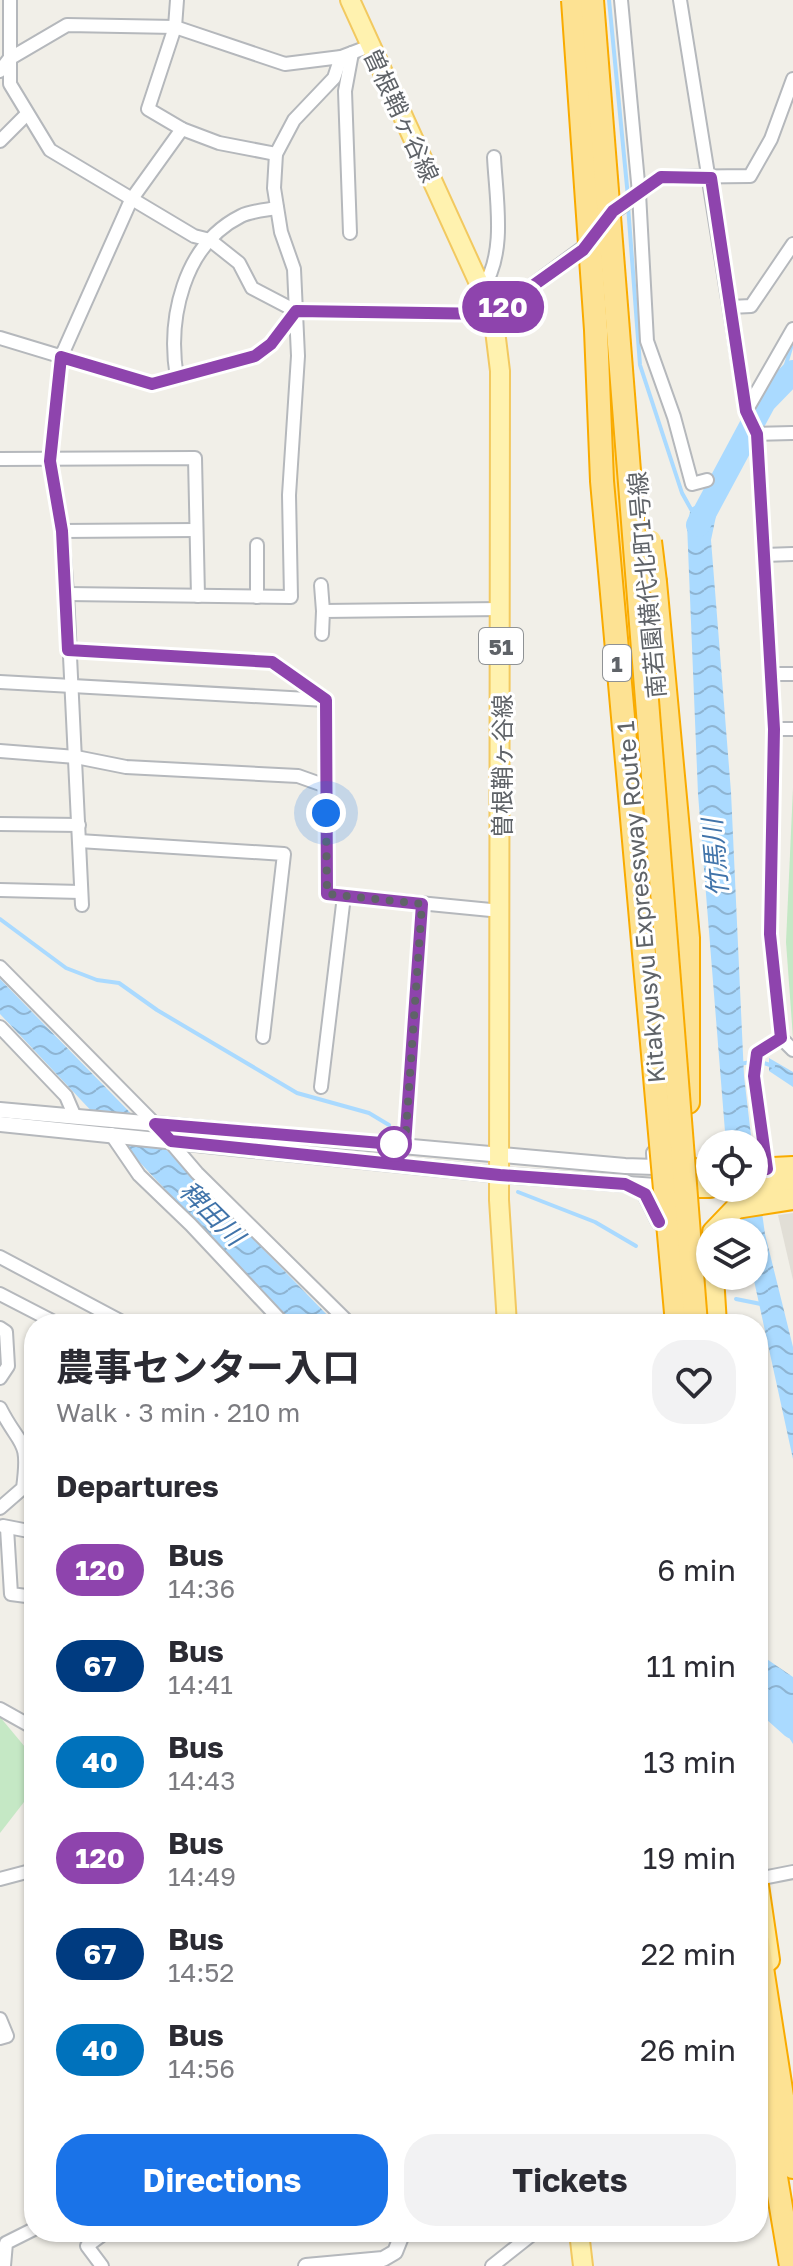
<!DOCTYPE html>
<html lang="en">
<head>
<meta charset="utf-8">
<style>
  :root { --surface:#fff; --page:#f2f2f3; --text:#2b2b33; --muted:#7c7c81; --accent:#1a73e8 }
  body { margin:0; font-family:"Golos Text","Noto Sans JP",sans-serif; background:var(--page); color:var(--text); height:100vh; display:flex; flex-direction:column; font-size:30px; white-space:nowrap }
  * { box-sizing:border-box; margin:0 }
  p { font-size:26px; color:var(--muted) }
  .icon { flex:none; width:44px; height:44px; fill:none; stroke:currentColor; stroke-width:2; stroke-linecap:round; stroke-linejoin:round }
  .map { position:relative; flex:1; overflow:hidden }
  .panel { position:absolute; left:24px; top:1314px; width:744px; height:928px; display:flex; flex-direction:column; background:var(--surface); border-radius:32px; box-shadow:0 2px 6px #0004 }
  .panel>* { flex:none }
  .badge { padding:0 16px; border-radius:26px; font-size:28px; line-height:52px }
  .controls { position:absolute; left:696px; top:1130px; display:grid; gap:16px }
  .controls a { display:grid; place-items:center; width:72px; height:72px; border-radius:50%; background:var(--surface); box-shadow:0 2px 6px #0004; font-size:40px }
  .you { position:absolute; width:40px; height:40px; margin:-20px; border:6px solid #fff; border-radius:50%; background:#1a73e8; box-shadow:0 0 0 12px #1a73e833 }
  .map>.badge { position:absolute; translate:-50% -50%; box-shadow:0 0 0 4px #fff }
  h2 { padding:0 32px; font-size:30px; line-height:72px }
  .round { display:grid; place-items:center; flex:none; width:84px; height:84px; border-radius:32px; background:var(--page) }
  .headline { display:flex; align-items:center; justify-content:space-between; height:136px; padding:0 32px }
  h1 { font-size:38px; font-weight:700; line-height:60px }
  .action { display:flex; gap:16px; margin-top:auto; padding:16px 32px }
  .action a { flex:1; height:92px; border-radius:32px; background:var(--accent); color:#fff; font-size:32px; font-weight:700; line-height:92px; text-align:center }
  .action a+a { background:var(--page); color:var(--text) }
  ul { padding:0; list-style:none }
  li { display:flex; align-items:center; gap:24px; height:96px; padding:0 32px }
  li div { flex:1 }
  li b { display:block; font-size:30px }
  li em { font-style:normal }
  li .badge { min-width:88px; font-weight:700; text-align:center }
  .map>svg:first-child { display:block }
</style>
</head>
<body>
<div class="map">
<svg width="793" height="2266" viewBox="0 0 793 2266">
  <defs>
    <pattern id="water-waves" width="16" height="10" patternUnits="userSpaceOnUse" patternTransform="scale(2)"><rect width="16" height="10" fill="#aadaff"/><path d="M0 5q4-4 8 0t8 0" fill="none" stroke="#8eb4d2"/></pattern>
  </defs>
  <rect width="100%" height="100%" fill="#f1efe8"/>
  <!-- education -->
  <polygon fill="#e1ded6" points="793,1213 793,1280 778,1215"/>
  <!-- green -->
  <g fill="#c5e8c5">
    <polygon points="793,788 793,1038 786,942"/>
    <polygon points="0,1717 30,1753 31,1793 0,1833"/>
  </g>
  <!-- water -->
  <g fill="url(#water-waves)">
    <polygon points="713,496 719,502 711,540 731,792 744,1076 752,1144 726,1144 698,794 687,524 691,508"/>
    <polygon points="0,979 336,1324 292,1324 0,1014"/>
    <polygon points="769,1058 793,1072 793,1087 769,1071"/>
    <polygon points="754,1156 765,1234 793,1347 793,1459 753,1276 754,1232 744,1232 735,1188 754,1188"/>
    <polygon points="758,1653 793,1677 793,1744 768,1704 758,1697"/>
  </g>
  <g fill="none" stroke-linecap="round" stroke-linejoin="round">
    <!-- stream -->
    <g stroke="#aadaff" stroke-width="4">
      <polyline points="609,0 628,197"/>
      <polyline points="628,206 640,365 682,493 692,511"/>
      <polyline points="781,381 793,341"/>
      <polyline points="0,919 66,968 97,980 119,983 157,1010 297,1093 369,1113 389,1125"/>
      <polyline points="739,1064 758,1061 773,1066"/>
      <polyline points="518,1192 595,1222 636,1246"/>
      <polyline points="736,1299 761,1304"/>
    </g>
    <!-- river -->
    <g stroke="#aadaff" stroke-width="24">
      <polyline points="698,525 764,402 793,372"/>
      <polyline points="758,1696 793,1727"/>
    </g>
    <defs>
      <g id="minor">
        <polyline points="10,0 10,84 50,150 194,236 210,240 239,263 252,288 296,311 493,314 588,244"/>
        <polyline points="621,0 639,193 647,341 674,417 692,484 707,480"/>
        <polyline points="680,0 746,411 757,434 774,729 770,934 781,1038 757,1053 754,1076 767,1169"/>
        <polyline points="0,71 9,59 67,25 175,27 285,64 341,57 370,46"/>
        <polyline points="182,129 219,143 276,154"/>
        <polyline points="0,141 27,114"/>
        <polyline points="609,216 661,177 750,176 771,139 793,79"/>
        <polyline points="350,233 345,91 352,53"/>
        <path d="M482 289C507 254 496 198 494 157"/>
        <polyline points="730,307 751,306 793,244"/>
        <polyline points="0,338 152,384 255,356 271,344 296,311"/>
        <path d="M177 378C167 319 183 245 241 216 251 211 266 210 277 208"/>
        <polyline points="746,411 793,329"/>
        <polyline points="757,434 793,433"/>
        <polyline points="0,459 195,458 198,596"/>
        <polyline points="62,531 196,530"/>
        <polyline points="257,545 257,597"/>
        <polyline points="764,555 793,554"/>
        <polyline points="321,585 323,611"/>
        <polyline points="67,594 291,597 289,495 298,356 294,269 281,232 274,188 276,154 294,120 334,78 341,57"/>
        <polyline points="322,634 323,611 501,609"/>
        <polyline points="68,650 272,662 324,698"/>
        <polyline points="772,674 793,674"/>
        <polyline points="0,682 326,700 327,894 501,911"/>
        <polyline points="774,729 793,729"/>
        <polyline points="0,751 76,757 126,767 298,776 326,786"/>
        <polyline points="0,824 79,825"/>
        <polyline points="79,841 284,854 263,1037"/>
        <polyline points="0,890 81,892"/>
        <polyline points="82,905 67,594 62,531 50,461 61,357 131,200 182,129 148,109 175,27 177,0"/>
        <polyline points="0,967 155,1124 197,1173 350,1324"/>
        <polyline points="0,1027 66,1096 75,1117"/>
        <polyline points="781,1038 793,1050"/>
        <polyline points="321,1087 344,896"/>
        <polyline points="111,1134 139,1175 191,1225 284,1324"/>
        <polyline points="405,1145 422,904"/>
        <polyline points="0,1257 126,1324"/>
        <polyline points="0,1294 58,1324"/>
        <polyline points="0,1328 6,1332 8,1366 0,1378"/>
        <path d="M0 1408C20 1448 30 1437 23 1488L0 1508"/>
        <polyline points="3,1526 34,1532"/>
        <polyline points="7,1528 11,1594 34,1597"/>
        <polyline points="0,1709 34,1728"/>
        <polyline points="0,1879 34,1870"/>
        <polyline points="758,1879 793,1872"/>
        <polyline points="0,2019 7,2036 0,2038"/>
        <polyline points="4,2266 6,2243 34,2229"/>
        <polyline points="102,2266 87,2246 106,2232"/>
        <polyline points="492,2266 535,2232"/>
      </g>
      <g id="tertiary">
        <polyline points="0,1110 625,1166 655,1167 654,1153"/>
        <polyline points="0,1124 500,1175 656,1186"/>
        <polyline points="631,1186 645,1194 659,1222"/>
        <polyline points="306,2266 383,2259 395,2252 403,2232"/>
      </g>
      <g id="primary">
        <polyline points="350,0 493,314 500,371 499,1200 507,1324"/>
        <polyline points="579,2232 583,2266"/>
      </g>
      <g id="trunk">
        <polyline points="670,1168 710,1170"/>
        <polyline points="754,1169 793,1167"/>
        <polyline points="670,1187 710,1187"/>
        <polyline points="754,1187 793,1187"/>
        <polyline points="713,1232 736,1208 793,1199"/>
        <polyline points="713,1276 716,1324"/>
        <polyline points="758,1885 769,1960"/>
      </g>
      <g id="motorway">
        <polyline points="608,413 617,480 651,913"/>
        <polyline points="655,582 688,938 688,1102"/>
        <polyline points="758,1942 793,2167"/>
        <polyline points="758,2071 791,2266"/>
      </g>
    </defs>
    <!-- minor casing -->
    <use href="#minor" stroke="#b5b8bc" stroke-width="16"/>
    <!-- tertiary casing -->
    <use href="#tertiary" stroke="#b5b8bc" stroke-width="18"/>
    <!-- primary casing -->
    <use href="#primary" stroke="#f2c960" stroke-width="22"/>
    <!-- trunk casing -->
    <use href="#trunk" stroke="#f9ab00" stroke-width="24"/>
    <!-- motorway casing -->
    <use href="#motorway" stroke="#f9ab00" stroke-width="26"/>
    <!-- minor -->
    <use href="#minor" stroke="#fff" stroke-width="12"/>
    <!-- tertiary -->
    <use href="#tertiary" stroke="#fff" stroke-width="14"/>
    <!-- primary -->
    <use href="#primary" stroke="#fff2af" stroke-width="18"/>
    <!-- trunk -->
    <use href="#trunk" stroke="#feeaa1" stroke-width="20"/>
    <!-- motorway -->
    <use href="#motorway" stroke="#fde293" stroke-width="22"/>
    <defs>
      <g id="motorway-bridge">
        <polyline points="573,0 596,330 602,481 677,1324"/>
        <polyline points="592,0 696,1324"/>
        <polyline points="650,541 655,582"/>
      </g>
    </defs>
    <!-- motorway-bridge casing -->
    <use href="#motorway-bridge" stroke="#f9ab00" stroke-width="26" stroke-linecap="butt"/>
    <!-- motorway-bridge -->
    <use href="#motorway-bridge" stroke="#fde293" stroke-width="22"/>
  </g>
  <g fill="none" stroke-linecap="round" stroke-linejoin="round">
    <defs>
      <polyline id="line" points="659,1222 645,1194 625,1184 500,1175 171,1141 155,1124 405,1145 422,904 327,894 326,700 272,662 68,650 62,531 50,461 61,357 152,384 255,356 271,344 296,311 493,314 583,250 613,211 661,177 711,178 746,411 757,434 774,729 770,934 781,1038 757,1053 754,1076 767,1169"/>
    </defs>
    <!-- line casing -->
    <use href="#line" stroke="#fff" stroke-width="18"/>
    <!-- line -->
    <use href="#line" stroke="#8e44ad" stroke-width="12"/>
    <!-- walk -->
    <polyline stroke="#5f6368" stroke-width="8" stroke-dasharray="0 14.4" points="326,813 327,894 422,904 405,1145 394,1144"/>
  </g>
  <!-- markers -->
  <circle fill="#fff" stroke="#8e44ad" stroke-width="4" cx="394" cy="1144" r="16"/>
  <g text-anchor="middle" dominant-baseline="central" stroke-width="6" stroke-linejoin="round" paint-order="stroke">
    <!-- shield labels -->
    <g fill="#fff" stroke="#8f9295" stroke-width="2">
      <rect x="479" y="628" width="44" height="36" rx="6"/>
      <rect x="603" y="645" width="28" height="36" rx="6"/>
    </g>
    <g font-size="22" font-weight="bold" fill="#5f6368">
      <text x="501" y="646">51</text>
      <text x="617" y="663">1</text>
    </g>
    <!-- street labels -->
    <g font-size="24" fill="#5f6368" stroke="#fff">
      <text transform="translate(402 115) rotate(65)">曽根鞘ヶ谷線</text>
      <text transform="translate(646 585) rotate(-95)">南若園横代北町1号線</text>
      <text transform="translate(501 766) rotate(-90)">曽根鞘ヶ谷線</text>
      <text transform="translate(640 902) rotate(-95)">Kitakyusyu Expressway Route 1</text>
    </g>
    <!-- water labels -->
    <g font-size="26" font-style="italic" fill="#4174aa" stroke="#fff">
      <text transform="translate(715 858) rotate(-95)">竹馬川</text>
      <text transform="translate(212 1213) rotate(45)">稗田川</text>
    </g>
  </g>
</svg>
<div class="controls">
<a><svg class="icon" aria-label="locate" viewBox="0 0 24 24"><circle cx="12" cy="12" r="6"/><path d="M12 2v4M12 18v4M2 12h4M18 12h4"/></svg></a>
<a><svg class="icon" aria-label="layers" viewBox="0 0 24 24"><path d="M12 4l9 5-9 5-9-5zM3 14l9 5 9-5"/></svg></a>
</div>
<div class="you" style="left:326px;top:813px"></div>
<b class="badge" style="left:503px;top:307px;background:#8e44ad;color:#fff">120</b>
<section class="panel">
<div class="headline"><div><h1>農事センター入口</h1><p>Walk · 3 min · 210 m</p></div><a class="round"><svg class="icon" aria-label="heart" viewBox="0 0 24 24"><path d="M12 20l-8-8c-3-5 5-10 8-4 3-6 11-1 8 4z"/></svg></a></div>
<h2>Departures</h2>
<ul>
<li><span class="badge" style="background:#8e44ad;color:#fff">120</span><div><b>Bus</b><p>14:36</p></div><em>6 min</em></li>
<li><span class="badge" style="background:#003b80;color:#fff">67</span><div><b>Bus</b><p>14:41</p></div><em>11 min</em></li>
<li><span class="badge" style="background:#0072bc;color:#fff">40</span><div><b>Bus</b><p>14:43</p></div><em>13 min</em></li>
<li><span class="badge" style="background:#8e44ad;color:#fff">120</span><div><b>Bus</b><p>14:49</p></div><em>19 min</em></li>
<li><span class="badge" style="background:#003b80;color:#fff">67</span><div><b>Bus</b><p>14:52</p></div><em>22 min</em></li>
<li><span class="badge" style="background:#0072bc;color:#fff">40</span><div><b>Bus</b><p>14:56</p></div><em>26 min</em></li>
</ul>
<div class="action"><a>Directions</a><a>Tickets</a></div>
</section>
</div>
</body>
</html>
